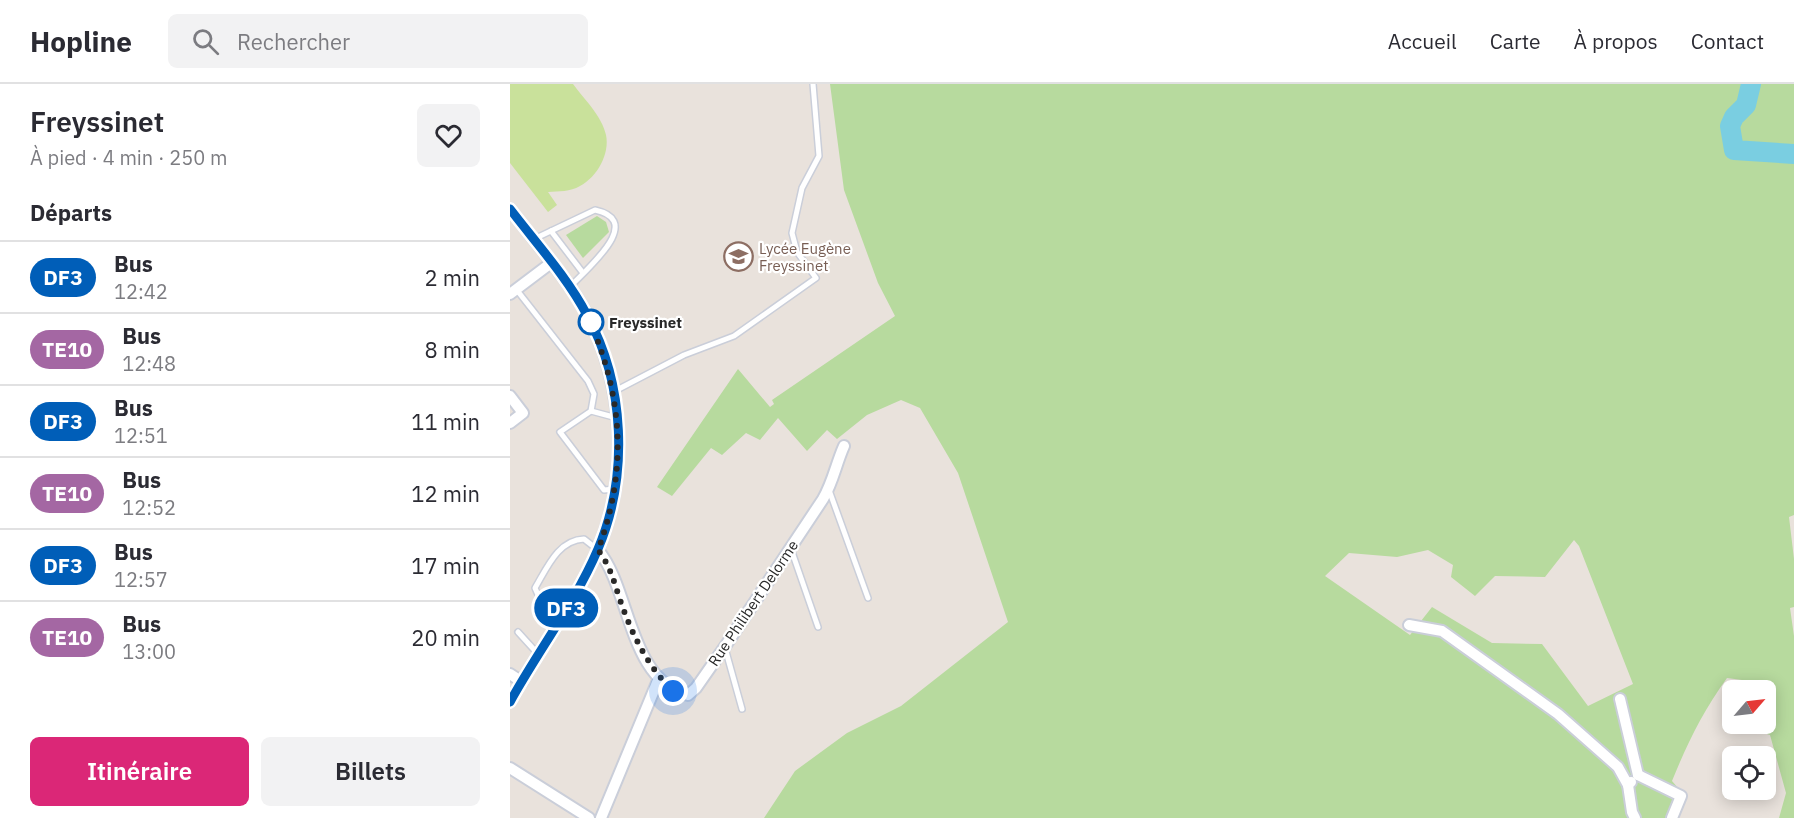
<!DOCTYPE html>
<html lang="fr">
<head>
<meta charset="utf-8">
<style>
  :root { --surface:#fff; --page:#f2f2f3; --text:#2b2b33; --muted:#7c7c81; --line:#e1e1e2; --accent:#db2777 }
  body { margin:0; font-family:"IBM Plex Sans",sans-serif; background:var(--page); color:var(--text); height:100vh; display:flex; flex-direction:column; font-size:22px; white-space:nowrap }
  * { box-sizing:border-box; margin:0 }
  p { font-size:20px; color:var(--muted) }
  .icon { flex:none; width:33px; height:33px; fill:none; stroke:currentColor; stroke-width:2; stroke-linecap:round; stroke-linejoin:round }
  .map { position:relative; flex:1; overflow:hidden }
  .drawer { display:flex; flex-direction:column; background:var(--surface); width:510px }
  .drawer>* { flex:none }
  .badge { padding:0 12px; border-radius:20px; font-size:21px; line-height:39px }
  .needle { width:39px; rotate:62deg }
  .tools { position:absolute; left:1212px; top:596px; display:grid; gap:12px }
  .tools a { display:grid; place-items:center; width:54px; height:54px; border-radius:9px; background:var(--surface); box-shadow:0 3px 15px #0003; font-size:30px }
  .you { position:absolute; width:30px; height:30px; margin:-15px; border:4px solid #fff; border-radius:50%; background:#1a73e8; box-shadow:0 0 0 9px #1a73e833 }
  .map>.badge { position:absolute; translate:-50% -50%; box-shadow:0 0 0 3px #fff }
  h2 { padding:0 30px; font-size:22px; line-height:54px }
  .round { display:grid; place-items:center; flex:none; width:63px; height:63px; border-radius:9px; background:var(--page) }
  .head { display:flex; align-items:center; justify-content:space-between; height:102px; padding:0 30px }
  h1 { font-size:28px; font-weight:600; line-height:45px }
  .button { display:flex; gap:12px; margin-top:auto; padding:12px 30px }
  .button a { flex:1; height:69px; border-radius:9px; background:var(--accent); color:#fff; font-size:24px; font-weight:600; line-height:69px; text-align:center }
  .button a+a { background:var(--page); color:var(--text) }
  ul { padding:0; list-style:none }
  li { display:flex; align-items:center; gap:18px; height:72px; padding:0 30px; border-top:2px solid var(--line) }
  li div { flex:1 }
  li b { display:block; font-size:22px }
  li em { font-style:normal }
  li .badge { min-width:66px; font-weight:700; text-align:center }
  header { display:flex; align-items:center; gap:36px; box-sizing:border-box; height:84px; padding:0 30px; background:var(--surface); border-bottom:2px solid var(--line) }
  header strong { font-size:28px }
  nav { display:flex; gap:33px; margin-inline-start:auto; font-size:21px }
  .search { width:420px; height:54px; background:var(--page); display:flex; align-items:center; gap:15px; box-sizing:border-box; padding:0 21px; border-radius:9px; color:var(--muted); font-size:22px }
  main { display:flex; flex:1; min-height:0 }
  .map>svg:first-child { display:block }
</style>
</head>
<body>
<header>
<strong>Hopline</strong>
<div class="search"><svg class="icon" aria-label="search" viewBox="0 0 24 24"><circle cx="10" cy="10" r="6"/><path d="M15 15l6 6"/></svg>Rechercher</div>
<nav><a>Accueil</a><a>Carte</a><a>À propos</a><a>Contact</a></nav>
</header>
<main>
<section class="drawer">
<div class="head"><div><h1>Freyssinet</h1><p>À pied · 4 min · 250 m</p></div><a class="round"><svg class="icon" aria-label="heart" viewBox="0 0 24 24"><path d="M12 20l-8-8c-3-5 5-10 8-4 3-6 11-1 8 4z"/></svg></a></div>
<h2>Départs</h2>
<ul>
<li><span class="badge" style="background:#005eb8;color:#fff">DF3</span><div><b>Bus</b><p>12:42</p></div><em>2 min</em></li>
<li><span class="badge" style="background:#a467a3;color:#fff">TE10</span><div><b>Bus</b><p>12:48</p></div><em>8 min</em></li>
<li><span class="badge" style="background:#005eb8;color:#fff">DF3</span><div><b>Bus</b><p>12:51</p></div><em>11 min</em></li>
<li><span class="badge" style="background:#a467a3;color:#fff">TE10</span><div><b>Bus</b><p>12:52</p></div><em>12 min</em></li>
<li><span class="badge" style="background:#005eb8;color:#fff">DF3</span><div><b>Bus</b><p>12:57</p></div><em>17 min</em></li>
<li><span class="badge" style="background:#a467a3;color:#fff">TE10</span><div><b>Bus</b><p>13:00</p></div><em>20 min</em></li>
</ul>
<div class="button"><a>Itinéraire</a><a>Billets</a></div>
</section>
<div class="map">
<svg width="1284" height="734" viewBox="0 0 1284 734">
  <rect width="100%" height="100%" fill="#e9e2dc"/>
  <!-- green -->
  <g fill="#b7da9e" fill-rule="evenodd">
    <path d="M320 0H1284V431L1279 433 1284 475V523L1280 524 1284 552V734H1269L1276 709 1260 651 1240 645 1239 639H1256V606H1233L1232 596 1217 594C1193 627 1177 660 1162 697L1175 712 1165 734H254L285 687 337 649 391 622 498 538 448 389 410 324 391 316 357 331 327 355 317 346 297 367 268 334 250 356 236 349 212 371 201 364 162 412 147 403 228 285 260 323 264 320 262 316 385 232 368 199 334 106ZM1064 456 1069 462 1123 600 1078 622 1032 560 982 559 922 523 900 551 815 492 839 469 887 473 918 466 943 481 941 493 965 512 985 492 1035 493Z"/>
    <polygon points="87,132 96,138 99,148 73,174 56,151"/>
  </g>
  <!-- pitch -->
  <path fill="#c9e19b" d="M0 0H63C74 15 92 32 96 51 100 70 87 93 70 102 60 108 49 107 38 108L47 121 38 128 0 79Z"/>
  <g fill="none" stroke-linecap="round" stroke-linejoin="round">
    <!-- river -->
    <polyline stroke="#7acee1" stroke-width="20" points="1241,0 1236,21 1224,33 1220,42 1224,66 1284,70"/>
    <defs>
      <g id="lane">
        <polyline points="41,147 73,189"/>
        <path d="M24 155 85 126C136 137 76 185 60 203"/>
        <polyline points="6,205 78,297 84,310 81,327 50,348 94,406 105,405"/>
        <polyline points="103,308 174,271 224,252 306,194 287,168 282,149 292,104 309,72 303,0"/>
        <polyline points="81,327 107,334"/>
        <polyline points="319,406 358,514"/>
        <polyline points="281,465 308,543"/>
        <path d="M52 532 29 513 25 504C37 484 48 456 74 455L88 466"/>
        <polyline points="8,548 28,570"/>
        <polyline points="215,564 232,625"/>
      </g>
      <g id="street">
        <path d="M0 125C22 154 46 181 66 212 113 284 122 385 88 465 65 519 28 567 0 618"/>
        <polyline points="0,210 41,179"/>
        <polyline points="0,312 13,329 0,339"/>
        <path d="M88 466C121 505 118 596 178 611L186 604 216 561 313 415C323 398 326 380 334 362"/>
        <polyline points="899,541 932,547 1048,630 1108,683 1118,701"/>
        <polyline points="0,590 12,598"/>
        <polyline points="1110,615 1128,691"/>
        <polyline points="0,684 79,734"/>
        <polyline points="1128,691 1171,712 1162,734"/>
        <polyline points="1121,698 1118,701 1122,728 1125,734"/>
        <polyline points="91,734 149,594"/>
      </g>
    </defs>
    <!-- lane casing -->
    <use href="#lane" stroke="#caced9" stroke-width="8"/>
    <!-- street casing -->
    <use href="#street" stroke="#caced9" stroke-width="14"/>
    <!-- lane -->
    <use href="#lane" stroke="#fff" stroke-width="5"/>
    <!-- street -->
    <use href="#street" stroke="#fff" stroke-width="10"/>
  </g>
  <g fill="none" stroke-linecap="round" stroke-linejoin="round">
    <defs>
      <path id="line" d="M0 125C26 159 57 193 77 231 115 300 119 392 88 465 65 519 28 567 0 618"/>
    </defs>
    <!-- line casing -->
    <use href="#line" stroke="#fff" stroke-width="14"/>
    <!-- line -->
    <use href="#line" stroke="#005eb8" stroke-width="9"/>
    <!-- walk -->
    <path stroke="#292929" stroke-width="6" stroke-dasharray="0 10.8" d="M81 238 78 233C113 312 118 385 88 466 100 481 104 498 110 516 122 550 137 582 163 607"/>
  </g>
  <!-- icons -->
  <defs>
    <symbol id="school-ring" viewBox="-11 -11 22 22"><circle r="9.5" fill="#fff" stroke="#8d6e63" stroke-width="1.5"/><path d="M0-5L7-2L0 1L-7-2ZM-4 1L0 2.5L4 1V4Q0 6-4 4Z" fill="#8d6e63"/></symbol>
  </defs>
  <g fill-rule="evenodd">
    <use href="#school-ring" x="212" y="156" width="33" height="33"/>
  </g>
  <!-- markers -->
  <circle fill="#fff" stroke="#005eb8" stroke-width="3" cx="81" cy="238" r="12"/>
  <g text-anchor="middle" dominant-baseline="central" stroke-width="4.5" stroke-linejoin="round" paint-order="stroke">
    <!-- education labels -->
    <g font-size="15" fill="#785e54" stroke="#fff" text-anchor="start">
      <text x="249" y="164">Lycée Eugène<tspan x="249" dy="17">Freyssinet</tspan></text>
    </g>
    <!-- stop labels -->
    <g font-size="15" font-weight="bold" fill="#292929" stroke="#fff" text-anchor="start">
      <text x="99" y="238">Freyssinet</text>
    </g>
    <!-- street labels -->
    <g font-size="15" fill="#292929" stroke="#fff">
      <text transform="translate(243 519) rotate(-56)">Rue Philibert Delorme</text>
    </g>
  </g>
</svg>
<div class="tools">
<a><svg class="needle" viewBox="-14 -14 28 28"><path d="M0-13l5 13h-10z" fill="#e53935"/><path d="M0 13l5-13h-10z" fill="#7c7c81"/></svg></a>
<a><svg class="icon" aria-label="locate" viewBox="0 0 24 24"><circle cx="12" cy="12" r="6"/><path d="M12 2v4M12 18v4M2 12h4M18 12h4"/></svg></a>
</div>
<div class="you" style="left:163px;top:607px"></div>
<b class="badge" style="left:56px;top:524px;background:#005eb8;color:#fff">DF3</b>
</div>
</main>
</body>
</html>
